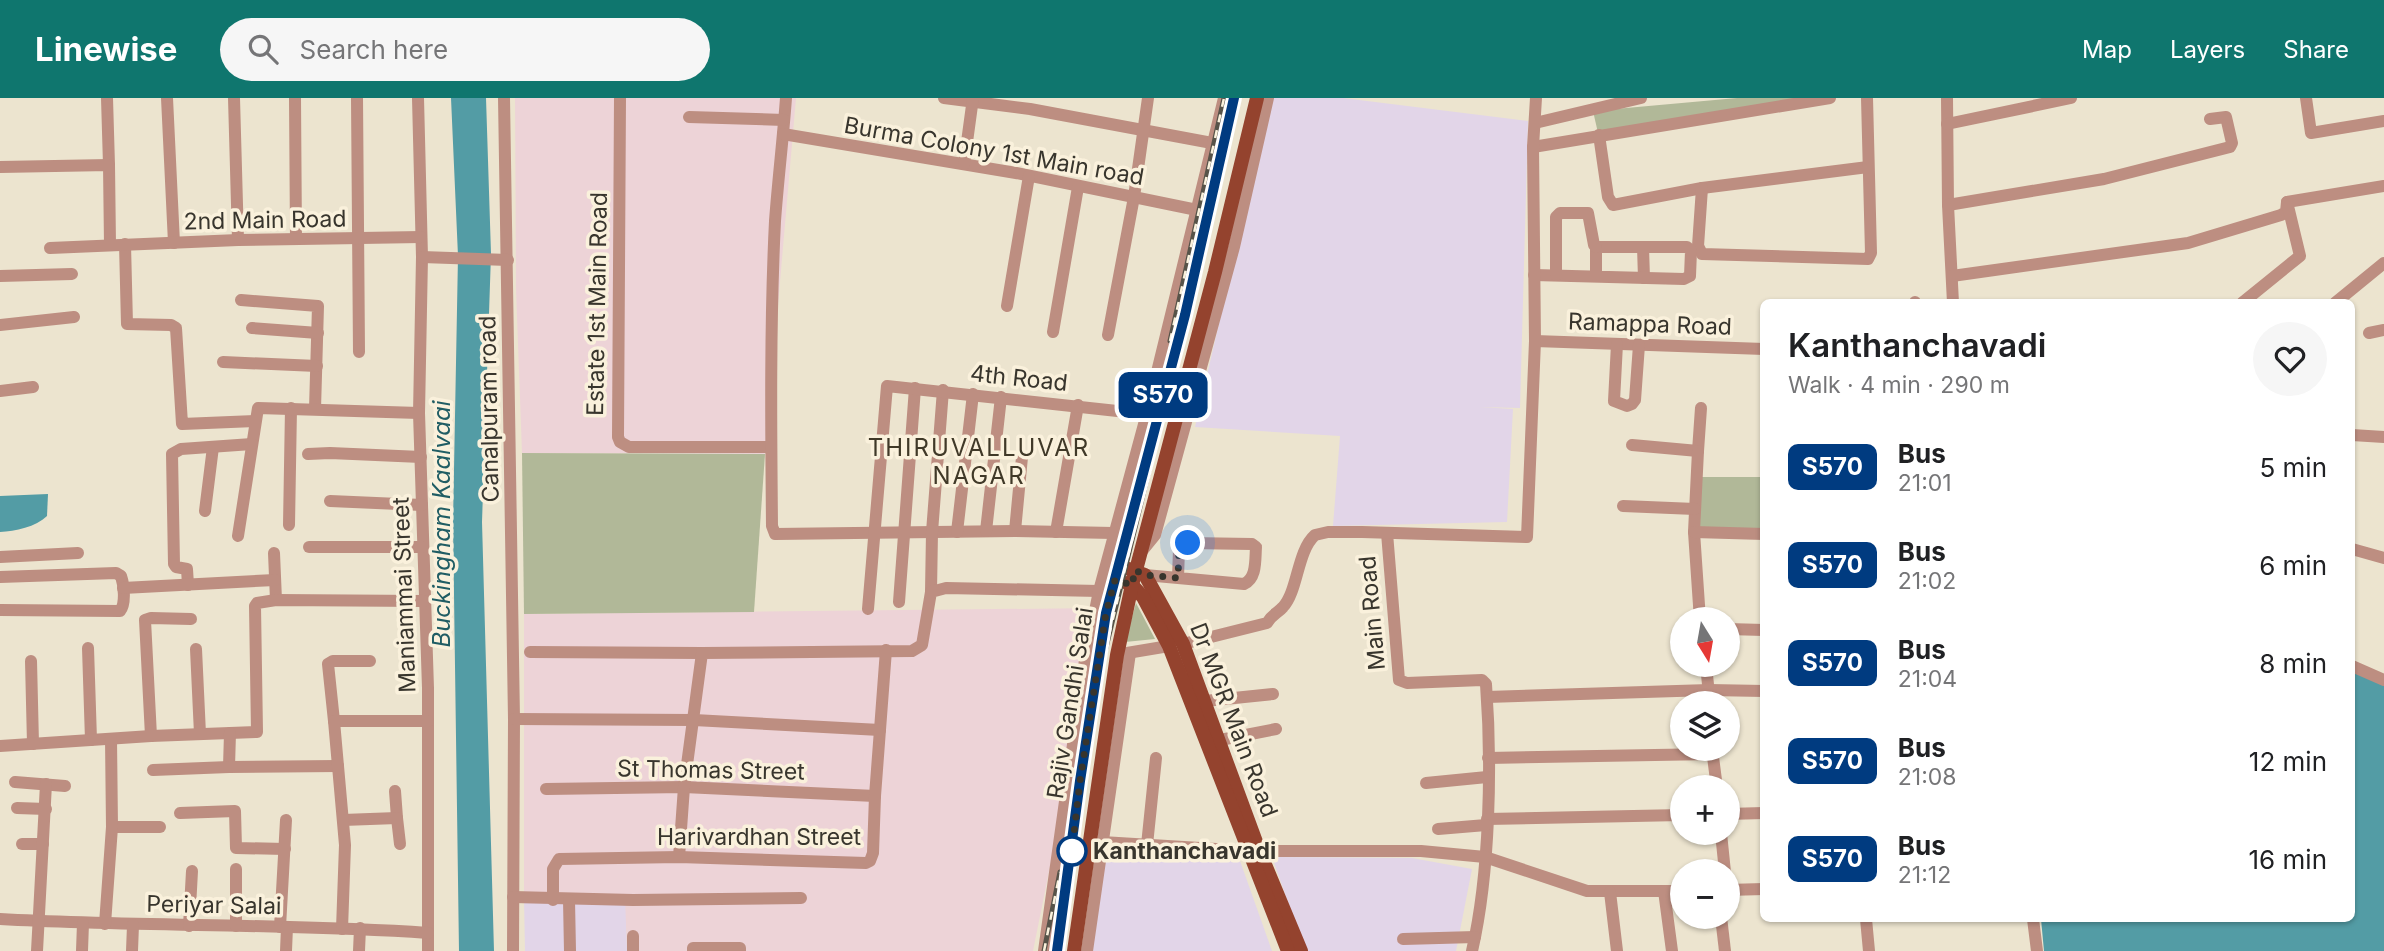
<!DOCTYPE html>
<html lang="en">
<head>
<meta charset="utf-8">
<style>
  :root { --surface:#fff; --page:#f6f6f6; --text:#202124; --muted:#757577; --accent:#0f766e }
  body { margin:0; font-family:Inter,sans-serif; background:var(--page); color:var(--text); height:100vh; display:flex; flex-direction:column; font-size:26px; white-space:nowrap }
  * { box-sizing:border-box; margin:0 }
  p { font-size:23px; color:var(--muted) }
  .icon { flex:none; width:38px; height:38px; fill:none; stroke:currentColor; stroke-width:2; stroke-linecap:round; stroke-linejoin:round }
  .map { position:relative; flex:1; overflow:hidden }
  .panel { position:absolute; left:1760px; top:201px; width:595px; height:623px; display:flex; flex-direction:column; background:var(--surface); border-radius:10px; box-shadow:0 2px 5px #0004 }
  .panel>* { flex:none }
  .badge { padding:0 14px; border-radius:10px; font-size:24px; line-height:46px }
  .needle { width:46px; rotate:169deg }
  .fabs { position:absolute; left:1670px; top:509px; display:grid; gap:14px }
  .fabs a { display:grid; place-items:center; width:70px; height:70px; border-radius:50%; background:var(--surface); box-shadow:0 2px 5px #0004; font-size:35px }
  .you { position:absolute; width:35px; height:35px; margin:-18px; border:5px solid #fff; border-radius:50%; background:#1a73e8; box-shadow:0 0 0 10px #1a73e833 }
  .map>.badge { position:absolute; translate:-50% -50%; box-shadow:0 0 0 4px #fff }
  .round { display:grid; place-items:center; flex:none; width:74px; height:74px; border-radius:37px; background:var(--page) }
  .overview { display:flex; align-items:center; justify-content:space-between; height:119px; padding:0 28px }
  h1 { font-size:33px; font-weight:600; line-height:52px }
  ul { padding:0; list-style:none }
  li { display:flex; align-items:center; gap:21px; height:98px; padding:0 28px }
  li div { flex:1 }
  li b { display:block; font-size:26px }
  li em { font-style:normal }
  li .badge { min-width:77px; font-weight:700; text-align:center }
  header { display:flex; align-items:center; gap:42px; box-sizing:border-box; height:98px; padding:0 35px; background:var(--accent); color:#fff }
  header strong { font-size:33px }
  nav { display:flex; gap:38px; margin-inline-start:auto; font-size:24px }
  .search { width:490px; height:63px; background:var(--page); display:flex; align-items:center; gap:18px; box-sizing:border-box; padding:0 24px; border-radius:38px; color:var(--muted); font-size:26px }
  .map>svg:first-child { display:block }
</style>
</head>
<body>
<header>
<strong>Linewise</strong>
<div class="search"><svg class="icon" aria-label="search" viewBox="0 0 24 24"><circle cx="10" cy="10" r="6"/><path d="M15 15l6 6"/></svg>Search here</div>
<nav><a>Map</a><a>Layers</a><a>Share</a></nav>
</header>
<div class="map">
<svg width="2384" height="853" viewBox="0 0 2384 853">
  <rect width="100%" height="100%" fill="#ece4cf"/>
  <!-- commercial -->
  <g fill="#e2d5e8">
    <polygon points="1271,0 1343,0 1528,23 1520,310 1479,309 1513,311 1507,424 1333,428 1340,338 1195,329"/>
    <polygon points="1106,754 1239,760 1272,853 1089,853"/>
    <polygon points="1272,759 1412,760 1472,771 1456,853 1305,853"/>
    <polygon points="626,799 627,853 525,853 524,801"/>
  </g>
  <!-- industrial -->
  <g fill="#edd3d7">
    <polygon points="515,0 796,0 765,356 522,355 516,191"/>
    <polygon points="1102,510 1033,853 627,853 625,799 524,801 524,516"/>
  </g>
  <!-- green -->
  <g fill="#b1b898">
    <polygon points="1737,0 1822,0 1598,35 1593,13"/>
    <polygon points="522,355 765,356 754,514 524,516"/>
    <polygon points="1700,379 1764,379 1764,431 1699,430"/>
    <polygon points="1136,505 1155,541 1125,544"/>
  </g>
  <!-- water -->
  <g fill="#539ca5">
    <polygon points="451,0 486,0 491,156 482,424 494,853 459,853 453,425 458,158"/>
    <path d="M48 396 47 418C36 429 15 433 0 434V398Z"/>
    <polygon points="2352,572 2384,587 2384,853 2044,853 2041,821 2352,821"/>
  </g>
  <g fill="none" stroke-linecap="round" stroke-linejoin="round">
    <!-- minor -->
    <g stroke="#bd8e81" stroke-width="12">
      <polyline points="107,0 109,67"/>
      <polyline points="167,0 174,145"/>
      <polyline points="234,0 238,142"/>
      <polyline points="295,0 296,141"/>
      <polyline points="357,0 359,254"/>
      <polyline points="418,0 422,159 419,315 428,590 428,853"/>
      <polyline points="504,0 514,621 513,853"/>
      <polyline points="620,0 618,339 620,344 629,349 771,349"/>
      <path d="M786 0C783 41 778 82 775 123 770 224 771 326 772 428L775 436 1015 433 1113 435"/>
      <polyline points="944,0 1030,11 1212,45"/>
      <polyline points="1947,0 1948,107 1953,205"/>
      <polyline points="2306,0 2311,35 2384,23"/>
      <polyline points="689,19 784,22"/>
      <polyline points="1535,25 1641,0"/>
      <polyline points="1947,26 2071,0"/>
      <polyline points="783,36 1016,75 1197,112"/>
      <polyline points="1599,37 1608,99 1613,107 1702,90 1868,69"/>
      <polyline points="1533,49 1830,0"/>
      <polyline points="964,66 973,0"/>
      <polyline points="0,69 109,67 110,147"/>
      <polyline points="1702,90 1698,148 1702,156 1868,161 1871,155 1867,0"/>
      <polyline points="1948,107 2104,81 2230,49 2232,45 2226,19 2210,21"/>
      <polyline points="125,146 127,226 171,227 176,230 182,326 255,323"/>
      <polyline points="1643,149 1644,180"/>
      <polyline points="50,150 238,142 421,139"/>
      <polyline points="422,159 508,162"/>
      <polyline points="1534,177 1684,181 1690,178 1691,153 1687,149 1596,149 1596,178"/>
      <polyline points="1556,177 1556,119 1560,115 1588,115 1594,147 1596,149"/>
      <polyline points="0,178 72,176"/>
      <polyline points="1952,178 2188,145 2281,117 2286,114 2287,104"/>
      <polyline points="241,202 318,208 315,311"/>
      <polyline points="1915,204 1915,205"/>
      <polyline points="2242,205 2300,158 2287,104 2384,88"/>
      <polyline points="2335,205 2384,165"/>
      <polyline points="1007,208 1029,78"/>
      <polyline points="0,227 74,219"/>
      <polyline points="252,230 318,235"/>
      <polyline points="1053,234 1078,89"/>
      <polyline points="2369,235 2384,232"/>
      <polyline points="1108,237 1134,99 1148,0"/>
      <polyline points="1535,243 1764,251"/>
      <polyline points="1617,246 1614,303 1627,308 1632,306 1635,302 1639,247"/>
      <polyline points="223,264 317,268"/>
      <polyline points="0,293 33,289"/>
      <polyline points="2352,337 2384,339"/>
      <polyline points="1632,347 1698,353 1701,310"/>
      <polyline points="1698,353 1694,434 1700,522"/>
      <polyline points="308,356 330,355 421,359"/>
      <polyline points="330,403 422,407"/>
      <polyline points="1623,408 1695,411"/>
      <polyline points="205,413 213,349"/>
      <polyline points="289,427 291,310"/>
      <polyline points="986,433 1001,299"/>
      <polyline points="1015,433 1022,359"/>
      <polyline points="957,434 973,296"/>
      <polyline points="1056,434 1078,307"/>
      <polyline points="1694,434 1764,436"/>
      <path d="M1387 435 1399 582 1407 585 1482 582 1486 586C1492 666 1490 775 1472 853"/>
      <polyline points="238,438 258,310 419,315"/>
      <polyline points="309,449 423,449"/>
      <polyline points="2352,451 2384,460"/>
      <polyline points="1142,453 1155,437 1234,149 1268,0"/>
      <polyline points="274,455 276,502"/>
      <polyline points="0,459 78,455"/>
      <path d="M1145 477 1244 486C1257 480 1255 462 1256 449L1252 446 1188 445 1179 451 1178 480"/>
      <path d="M0 479 116 475 121 478C124 487 126 506 120 513L0 512"/>
      <polyline points="188,487 187,471 176,469 174,466 172,356 181,351 252,346"/>
      <polyline points="123,490 275,482"/>
      <polyline points="931,494 932,434 943,292"/>
      <polyline points="899,504 915,290"/>
      <polyline points="868,511 887,288 1154,317"/>
      <polyline points="1727,531 1764,532"/>
      <path d="M1183 546 1267 525C1273 515 1277 516 1283 509 1298 493 1297 453 1315 437L1328 434H1362L1527 439 1535 243 1533 49 1536 0"/>
      <polyline points="88,550 91,642"/>
      <polyline points="196,551 200,636"/>
      <polyline points="530,554 702,555"/>
      <polyline points="1121,556 1169,548"/>
      <polyline points="31,563 33,646"/>
      <polyline points="1706,567 1710,606"/>
      <polyline points="2352,568 2384,582"/>
      <polyline points="1487,599 1709,592 1764,593"/>
      <polyline points="1205,603 1273,596"/>
      <polyline points="514,621 694,622 880,632"/>
      <polyline points="334,623 328,566 333,563 370,563"/>
      <polyline points="151,638 145,522 151,520 191,521"/>
      <polyline points="1220,642 1276,631"/>
      <polyline points="0,648 151,638 257,634 255,508 257,505 276,502 424,503"/>
      <polyline points="1712,651 1717,690"/>
      <polyline points="1488,660 1713,656"/>
      <polyline points="229,669 230,635"/>
      <polyline points="153,672 229,669 338,668"/>
      <polyline points="15,684 65,688"/>
      <polyline points="1426,685 1487,679"/>
      <polyline points="546,691 684,689 875,698"/>
      <polyline points="395,693 397,720"/>
      <polyline points="17,710 46,711"/>
      <polyline points="180,715 235,713 236,750 285,751"/>
      <polyline points="1727,716 1764,715"/>
      <polyline points="1487,721 1682,717"/>
      <polyline points="343,722 397,720 400,746"/>
      <polyline points="112,729 160,729"/>
      <polyline points="1438,731 1486,727"/>
      <polyline points="1721,735 1725,774"/>
      <polyline points="1102,744 1249,753 1421,753 1485,759 1587,793 1682,793"/>
      <polyline points="22,746 43,746"/>
      <polyline points="1147,747 1156,660"/>
      <polyline points="679,759 684,689 702,555 912,553 922,547 931,494 946,490 1099,493"/>
      <polyline points="1727,792 1764,791"/>
      <polyline points="1664,793 1672,853"/>
      <polyline points="1610,794 1617,853"/>
      <polyline points="513,799 633,802 801,800"/>
      <polyline points="553,802 553,771 559,761 679,759 866,765 870,763 873,755 875,698 886,552"/>
      <polyline points="569,802 570,853"/>
      <polyline points="1721,819 1725,853"/>
      <path d="M0 821C143 829 286 825 428 835"/>
      <polyline points="1866,821 1869,853"/>
      <polyline points="2033,821 2037,853"/>
      <polyline points="105,826 112,729 111,641"/>
      <polyline points="189,828 192,773"/>
      <polyline points="236,828 236,771"/>
      <polyline points="280,829 286,722"/>
      <polyline points="342,831 345,747 334,623 428,623"/>
      <polyline points="633,838 633,853"/>
      <polyline points="1403,841 1475,839"/>
      <polyline points="37,853 46,686"/>
      <polyline points="82,853 83,825"/>
      <polyline points="132,853 133,827"/>
      <polyline points="286,853 287,829"/>
      <polyline points="359,853 360,830"/>
      <polyline points="693,853 693,850 740,850 740,853"/>
      <polyline points="1044,853 1084,568 1099,493 1147,315 1224,0"/>
      <polyline points="1087,853 1130,555"/>
    </g>
    <!-- major -->
    <g stroke="#94432e" stroke-width="14">
      <polyline points="1129,471 1145,477 1183,546 1259,752 1301,853"/>
      <polyline points="1127,485 1132,487 1143,499 1169,548 1288,853"/>
      <polyline points="1057,853 1080,683 1106,515 1185,217 1234,0"/>
      <polyline points="1074,853 1117,557 1132,487 1215,174 1257,0"/>
    </g>
    <defs>
      <g id="rail">
        <polyline points="1170,243 1224,0"/>
        <polyline points="1044,853 1060,774"/>
        <polyline points="1057,853 1104,558 1239,0"/>
      </g>
    </defs>
    <!-- rail casing -->
    <use href="#rail" stroke="#575349" stroke-width="5"/>
    <!-- rail -->
    <use href="#rail" stroke="#faf1dc" stroke-width="2.5" stroke-dasharray="8" stroke-linecap="butt"/>
  </g>
  <g fill="none" stroke-linecap="round" stroke-linejoin="round">
    <defs>
      <polyline id="line" points="1057,853 1080,683 1106,515 1185,217 1234,0"/>
    </defs>
    <!-- line casing -->
    <use href="#line" stroke="#fff" stroke-width="16"/>
    <!-- line -->
    <use href="#line" stroke="#003b80" stroke-width="10"/>
    <!-- walk -->
    <polyline stroke="#38352d" stroke-width="7" stroke-dasharray="0 12.6" points="1072,753 1071,761 1080,683 1106,515 1115,482 1132,487 1135,472 1145,477 1178,480 1179,451 1188,445"/>
  </g>
  <!-- markers -->
  <circle fill="#fff" stroke="#003b80" stroke-width="3.5" cx="1072" cy="753" r="14"/>
  <g text-anchor="middle" dominant-baseline="central" stroke-width="7" stroke-linejoin="round" paint-order="stroke">
    <!-- street labels -->
    <g font-size="23" fill="#38352d" stroke="#faf1dc">
      <text transform="translate(994 53) rotate(10)">Burma Colony 1st Main road</text>
      <text transform="translate(265 122) rotate(-1)">2nd Main Road</text>
      <text transform="translate(597 206) rotate(-89)">Estate 1st Main Road</text>
      <text transform="translate(1650 226) rotate(2)">Ramappa Road</text>
      <text transform="translate(1019 280) rotate(6)">4th Road</text>
      <text transform="translate(489 311) rotate(-91)">Canalpuram road</text>
      <text transform="translate(404 497) rotate(-92)">Maniammai Street</text>
      <text transform="translate(1372 515) rotate(-95)">Main Road</text>
      <text transform="translate(1070 605) rotate(-81)">Rajiv Gandhi Salai</text>
      <text transform="translate(1234 622) rotate(69)">Dr MGR Main Road</text>
      <text transform="translate(711 672) rotate(1)">St Thomas Street</text>
      <text x="759" y="739">Harivardhan Street</text>
      <text transform="translate(214 807) rotate(1)">Periyar Salai</text>
    </g>
    <!-- stop labels -->
    <g font-size="23" font-weight="bold" fill="#38352d" stroke="#faf1dc" text-anchor="start">
      <text x="1093" y="753">Kanthanchavadi</text>
    </g>
    <!-- neighbourhood labels -->
    <g font-size="24" letter-spacing="2" fill="#403928" stroke="#faf1dc">
      <text x="979" y="349">THIRUVALLUVAR<tspan x="979" dy="28">NAGAR</tspan></text>
    </g>
    <!-- water labels -->
    <g font-size="24" font-style="italic" fill="#205d64" stroke="#faf1dc">
      <text transform="translate(441 426) rotate(-90)">Buckingham Kaalvaai</text>
    </g>
  </g>
</svg>
<div class="fabs">
<a><svg class="needle" viewBox="-14 -14 28 28"><path d="M0-13l5 13h-10z" fill="#e53935"/><path d="M0 13l5-13h-10z" fill="#757577"/></svg></a>
<a><svg class="icon" aria-label="layers" viewBox="0 0 24 24"><path d="M12 4l9 5-9 5-9-5zM3 14l9 5 9-5"/></svg></a>
<a>+</a>
<a>−</a>
</div>
<div class="you" style="left:1188px;top:445px"></div>
<b class="badge" style="left:1163px;top:297px;background:#003b80;color:#fff">S570</b>
<section class="panel">
<div class="overview"><div><h1>Kanthanchavadi</h1><p>Walk · 4 min · 290 m</p></div><a class="round"><svg class="icon" aria-label="heart" viewBox="0 0 24 24"><path d="M12 20l-8-8c-3-5 5-10 8-4 3-6 11-1 8 4z"/></svg></a></div>
<ul>
<li><span class="badge" style="background:#003b80;color:#fff">S570</span><div><b>Bus</b><p>21:01</p></div><em>5 min</em></li>
<li><span class="badge" style="background:#003b80;color:#fff">S570</span><div><b>Bus</b><p>21:02</p></div><em>6 min</em></li>
<li><span class="badge" style="background:#003b80;color:#fff">S570</span><div><b>Bus</b><p>21:04</p></div><em>8 min</em></li>
<li><span class="badge" style="background:#003b80;color:#fff">S570</span><div><b>Bus</b><p>21:08</p></div><em>12 min</em></li>
<li><span class="badge" style="background:#003b80;color:#fff">S570</span><div><b>Bus</b><p>21:12</p></div><em>16 min</em></li>
</ul>
</section>
</div>
</body>
</html>
